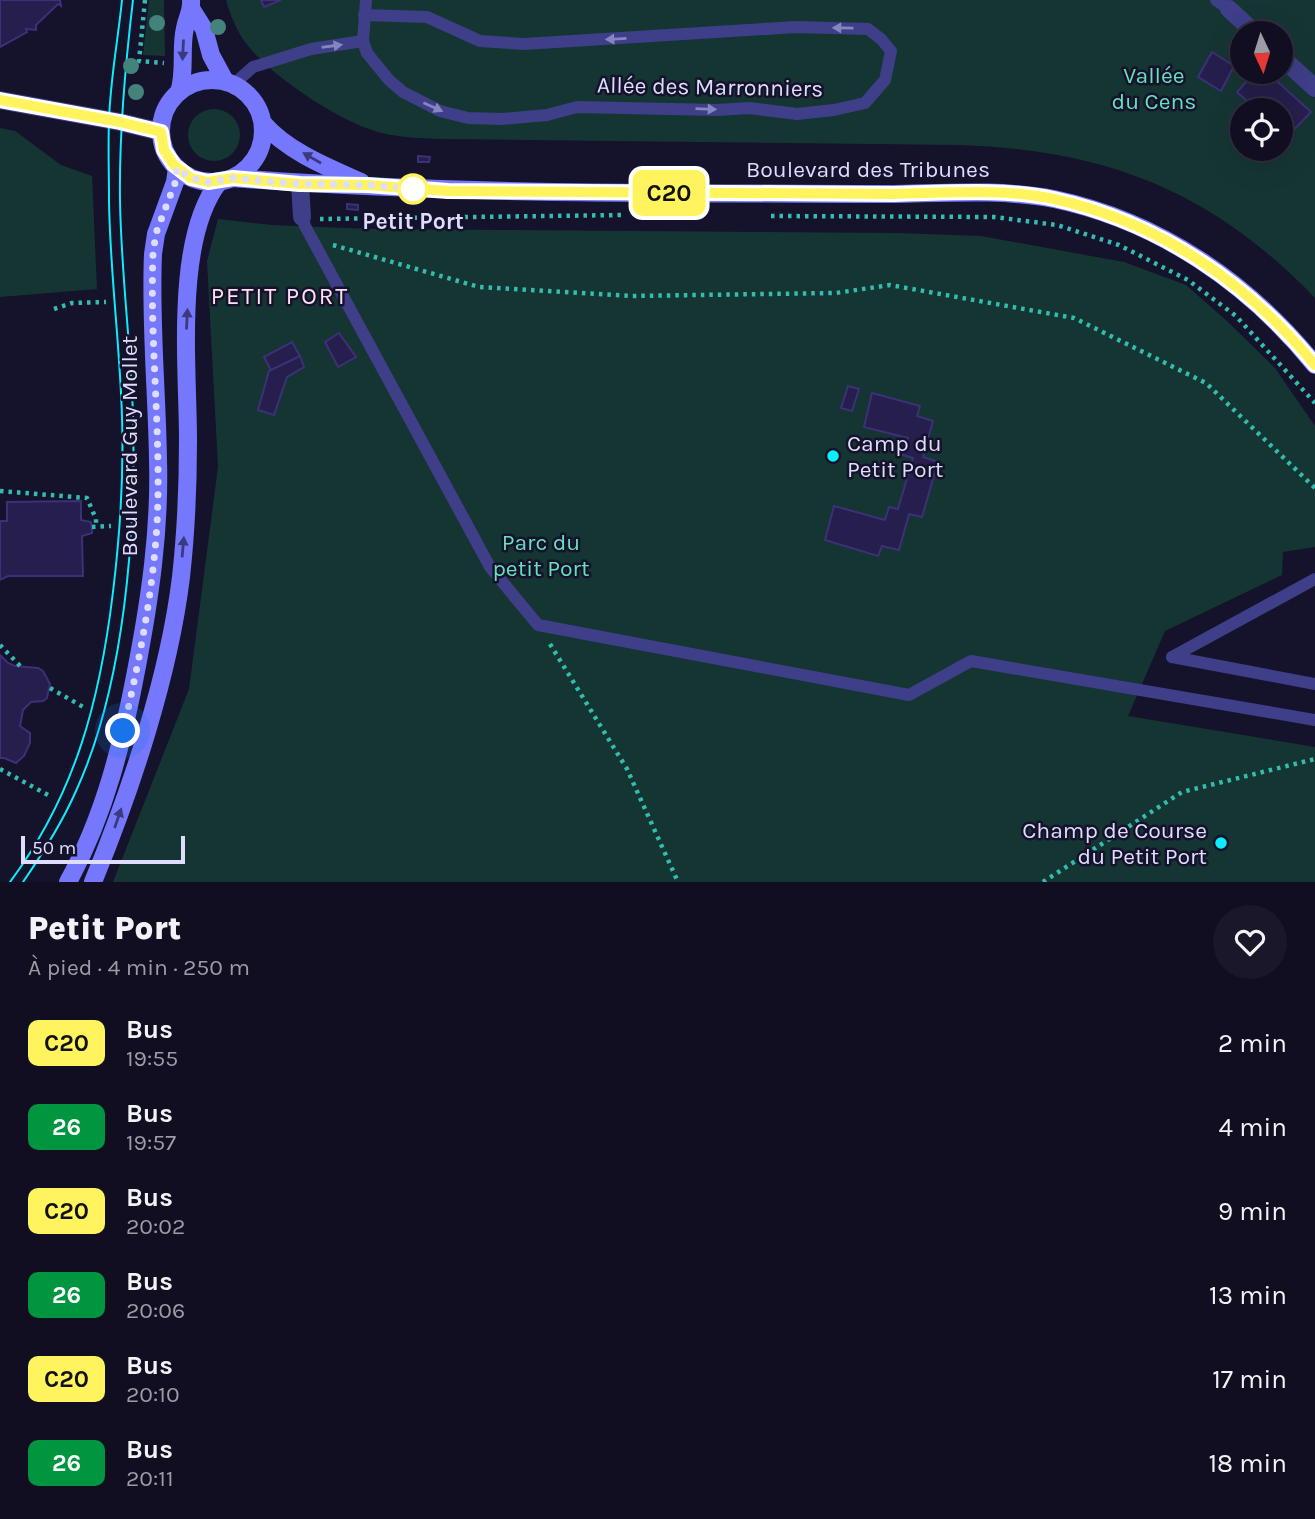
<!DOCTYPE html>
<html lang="fr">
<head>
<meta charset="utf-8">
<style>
  :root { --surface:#100e20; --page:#191729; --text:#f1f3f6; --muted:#9c9ca5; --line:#302e3e }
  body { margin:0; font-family:Karla,sans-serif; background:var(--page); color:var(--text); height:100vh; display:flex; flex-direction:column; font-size:26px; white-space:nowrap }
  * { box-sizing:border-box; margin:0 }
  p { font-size:23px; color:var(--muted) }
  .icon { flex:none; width:38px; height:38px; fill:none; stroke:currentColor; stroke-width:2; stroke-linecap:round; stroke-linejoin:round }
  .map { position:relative; height:882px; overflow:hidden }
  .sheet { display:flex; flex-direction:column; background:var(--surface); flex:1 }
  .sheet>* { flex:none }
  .badge { padding:0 14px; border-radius:10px; font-size:24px; line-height:46px }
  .needle { width:46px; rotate:176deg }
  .fabs { position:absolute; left:1230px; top:21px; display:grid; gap:14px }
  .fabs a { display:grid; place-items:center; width:63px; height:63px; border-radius:50%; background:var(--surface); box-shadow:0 7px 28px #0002,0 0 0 2px var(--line); font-size:35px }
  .scale { position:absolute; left:21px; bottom:18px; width:164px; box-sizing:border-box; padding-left:7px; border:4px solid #dfddfe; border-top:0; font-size:19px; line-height:24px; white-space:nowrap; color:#dfddfe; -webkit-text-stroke:5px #15122b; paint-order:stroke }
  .you { position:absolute; width:35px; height:35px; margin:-18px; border:5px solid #fff; border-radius:50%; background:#1a73e8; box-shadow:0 0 0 10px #1a73e833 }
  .map>.badge { position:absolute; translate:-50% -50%; box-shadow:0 0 0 4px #fff }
  .round { display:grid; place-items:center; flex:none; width:74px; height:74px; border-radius:37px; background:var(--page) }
  .headline { display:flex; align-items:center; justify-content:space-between; height:119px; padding:0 28px }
  h1 { font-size:33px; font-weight:800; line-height:52px }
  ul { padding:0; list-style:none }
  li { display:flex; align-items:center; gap:21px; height:84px; padding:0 28px }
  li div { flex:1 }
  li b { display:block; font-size:26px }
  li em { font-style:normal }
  li .badge { min-width:77px; font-weight:700; text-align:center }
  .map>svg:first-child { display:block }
</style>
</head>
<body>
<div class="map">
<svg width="1315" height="882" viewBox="0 0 1315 882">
  <rect width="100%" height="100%" fill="#15122b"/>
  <!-- green -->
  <g fill="#153533" fill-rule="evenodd">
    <polygon points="149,0 164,0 165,56 143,55"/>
    <path d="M226 0H1315V298C1211 190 1106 150 959 145L443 139C418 138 393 138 369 129 332 116 265 72 243 39 235 27 230 14 226 0ZM1242 33H1281V72H1242ZM1242 110H1281V149H1242Z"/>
    <circle cx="214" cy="135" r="26"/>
    <polygon points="0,128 15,131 61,165 92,176 97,289 0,297"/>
    <polygon points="218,219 272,225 371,229 899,233 981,236 1124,262 1186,285 1227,321 1275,368 1315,426 1315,547 1283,552 1282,575 1165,631 1128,716 1315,747 1315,882 113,882 189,689 218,467 207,261"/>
  </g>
  <!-- building -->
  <g fill="#261e4c" stroke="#3c3078" stroke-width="2">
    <polygon points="0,0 60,0 61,6 58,4 36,25 36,30 26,29 27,32 0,47"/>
    <polygon points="261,0 281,0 264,7"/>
    <polygon points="1212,52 1234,66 1221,91 1198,77"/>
    <polygon points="1255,72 1267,72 1311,112 1287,137 1281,132 1281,110 1257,110 1237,92"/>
    <polygon points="418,156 430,157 429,162 418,162"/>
    <polygon points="347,204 358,205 358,210 347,209"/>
    <polygon points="339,333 356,357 338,367 325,342"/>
    <polygon points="292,342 300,356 272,372 264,357"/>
    <polygon points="300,356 304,367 287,377 274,415 258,410 269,371"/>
    <polygon points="848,386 859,389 852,411 841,408"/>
    <polygon points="872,393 920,406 917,416 933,421 923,457 938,462 922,517 909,514 899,550 882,546 878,556 825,540 834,506 885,520 889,507 898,509 913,458 903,455 908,438 864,427"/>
    <polygon points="81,501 81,520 91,522 92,533 82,536 83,576 8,576 0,580 0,524 1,521 7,521 7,502"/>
    <polygon points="0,655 8,663 15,666 38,668 43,671 50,684 47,698 43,701 31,702 23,710 20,726 30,733 30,743 24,756 16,763 4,758 0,758"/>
  </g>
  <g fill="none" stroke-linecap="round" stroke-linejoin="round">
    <!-- path -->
    <g stroke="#33bcaf" stroke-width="4.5" stroke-dasharray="3.5 5" stroke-linecap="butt">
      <polyline points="145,0 139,61 164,63"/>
      <polyline points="771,216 994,217 1057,225 1119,245 1188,280 1236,316 1315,403"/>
      <polyline points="320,219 623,215"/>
      <polyline points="333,245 479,287 632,296 836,293 890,285 1074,318 1206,383 1315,488"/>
      <polyline points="54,309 72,303 106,302"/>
      <polyline points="0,491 87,498 96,519 96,527"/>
      <polyline points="92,527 111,526"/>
      <polyline points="550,644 627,769 678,882"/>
      <polyline points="0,645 22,668"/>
      <polyline points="50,688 85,708"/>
      <polyline points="0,769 50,796"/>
      <polyline points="1043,882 1182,792 1315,759"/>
    </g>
    <!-- lane -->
    <g stroke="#3e3e89" stroke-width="12">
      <polyline points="1216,0 1229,9"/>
      <polyline points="363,41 367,53 389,80 403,92 440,111 468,118 502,119 547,115 577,107 717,110 749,108 797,114 834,110 865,103 885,80 891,51 881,39 868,29 796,27 524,44 480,41 427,17 364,15"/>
      <polyline points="234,84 253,67 311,49 363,41 366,0"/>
      <polyline points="302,217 305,226 490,567 538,625 909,695 971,661 1315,720"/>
      <polyline points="1172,657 1315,579"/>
      <polyline points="1172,657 1315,684"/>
    </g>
    <!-- street -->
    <g stroke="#3e3e89" stroke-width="18">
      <polyline points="1229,9 1255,33"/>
      <polyline points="1281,57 1315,88"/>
      <polyline points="0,100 120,122 161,132"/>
      <polyline points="300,184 302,217"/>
    </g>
    <!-- secondary -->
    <g stroke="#7577fd" stroke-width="18">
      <polyline points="192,10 204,29 211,55 225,81"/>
      <circle cx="212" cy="131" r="51"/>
      <path d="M179 92C186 71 180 49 185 28 187 17 192 11 191 0"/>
      <path d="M263 123C287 151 327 167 361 182"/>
      <path d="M233 178C453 195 674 193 894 194 947 193 1002 189 1054 199 1159 221 1249 283 1315 365"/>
      <path d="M68 882C105 815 123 741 137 666 150 598 160 530 158 460 157 392 150 322 153 254L156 234 175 182 177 168"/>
      <path d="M93 882C131 790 169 676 181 577 186 532 188 486 188 440 188 368 174 239 219 182"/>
    </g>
    <!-- tram -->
    <g stroke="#0cecfb" stroke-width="2">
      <path d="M10 882C76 793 100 700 113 592 120 534 124 476 122 417 120 345 110 273 109 201 109 174 108 147 109 121 110 81 118 40 122 0"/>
      <path d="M23 882C43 853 62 823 76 791 125 684 136 533 133 417 131 345 121 273 120 200 119 133 125 67 133 0"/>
    </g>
  </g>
  <!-- trees -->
  <g fill="#43837b">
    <circle cx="157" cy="23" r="8"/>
    <circle cx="218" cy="27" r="8"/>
    <circle cx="131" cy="66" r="8"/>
    <circle cx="136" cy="92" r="8"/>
  </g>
  <!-- one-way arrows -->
  <defs><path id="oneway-solid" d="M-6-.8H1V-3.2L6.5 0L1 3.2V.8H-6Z" transform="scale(1.75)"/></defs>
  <g fill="#8686be">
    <use href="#oneway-solid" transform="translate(843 28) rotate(-179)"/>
    <use href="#oneway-solid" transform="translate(616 39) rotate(177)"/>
    <use href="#oneway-solid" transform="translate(332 46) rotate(-8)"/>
    <use href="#oneway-solid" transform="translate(433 107) rotate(24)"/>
    <use href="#oneway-solid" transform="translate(706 109) rotate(2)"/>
  </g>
  <g fill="#3b3a7f">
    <use href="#oneway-solid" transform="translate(183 50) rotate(93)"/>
    <use href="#oneway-solid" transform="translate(312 158) rotate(-150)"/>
    <use href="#oneway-solid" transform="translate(187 319) rotate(-87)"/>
    <use href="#oneway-solid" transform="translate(183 547) rotate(-85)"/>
    <use href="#oneway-solid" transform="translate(118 818) rotate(-71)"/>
  </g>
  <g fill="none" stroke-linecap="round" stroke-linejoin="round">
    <defs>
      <path id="line" d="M0 100 120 122 161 132 164 150 174 165 191 178 208 182 233 178 300 184 367 185 448 191 894 194C947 193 1003 188 1054 199 1159 222 1248 283 1315 365"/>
    </defs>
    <!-- line casing -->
    <use href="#line" stroke="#fff" stroke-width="16"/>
    <!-- line -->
    <use href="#line" stroke="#fff45e" stroke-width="10"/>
    <!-- walk -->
    <path stroke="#dfddfe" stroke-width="7" stroke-dasharray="0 12.6" d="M123 731C141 653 157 574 158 494 159 414 150 334 153 254L156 233 175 183 177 168 191 178 208 182 233 178 300 184 367 185 420 189H413"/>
  </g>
  <!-- markers -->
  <circle fill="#fff" stroke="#fff45e" stroke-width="3.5" cx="413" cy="189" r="14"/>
  <g fill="#0cecfb" stroke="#15122b" stroke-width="2.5">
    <circle cx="833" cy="456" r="7"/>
    <circle cx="1221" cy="843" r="7"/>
  </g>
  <g text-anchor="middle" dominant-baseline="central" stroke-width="5" stroke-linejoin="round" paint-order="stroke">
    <!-- park labels -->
    <g font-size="23" fill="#68dfbd" stroke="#15122b">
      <text x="1154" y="75">Vallée<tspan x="1154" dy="26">du Cens</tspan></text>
      <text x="541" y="542">Parc du<tspan x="541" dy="26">petit Port</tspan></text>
    </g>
    <!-- street labels -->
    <g font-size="23" fill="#dfddfe" stroke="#15122b">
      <text transform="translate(710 87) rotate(1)">Allée des Marronniers</text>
      <text x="868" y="169">Boulevard des Tribunes</text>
      <text transform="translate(129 446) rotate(-90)">Boulevard Guy Mollet</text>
    </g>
    <!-- stop labels -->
    <g font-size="23" font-weight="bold" fill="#dfddfe" stroke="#15122b">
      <text x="413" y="221">Petit Port</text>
    </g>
    <!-- poi labels -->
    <g font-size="23" fill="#dfddfe" stroke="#15122b" text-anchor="start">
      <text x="847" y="443">Camp du<tspan x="847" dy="26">Petit Port</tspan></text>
      <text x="1207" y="830" text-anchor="end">Champ de Course<tspan x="1207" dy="26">du Petit Port</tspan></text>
    </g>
    <!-- neighbourhood labels -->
    <g font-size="24" letter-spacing="2" fill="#fedff4" stroke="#15122b">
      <text x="280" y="296">PETIT PORT</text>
    </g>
  </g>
</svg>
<div class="fabs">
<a><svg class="needle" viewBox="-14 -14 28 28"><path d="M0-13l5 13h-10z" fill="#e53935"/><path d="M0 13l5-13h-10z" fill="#9c9ca5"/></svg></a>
<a><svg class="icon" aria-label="locate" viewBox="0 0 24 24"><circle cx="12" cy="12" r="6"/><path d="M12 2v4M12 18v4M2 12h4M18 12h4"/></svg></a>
</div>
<div class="scale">50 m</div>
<div class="you" style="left:123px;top:731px"></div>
<b class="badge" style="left:669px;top:193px;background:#fff45e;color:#111">C20</b>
</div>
<section class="sheet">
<div class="headline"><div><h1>Petit Port</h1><p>À pied · 4 min · 250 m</p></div><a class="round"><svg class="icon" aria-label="heart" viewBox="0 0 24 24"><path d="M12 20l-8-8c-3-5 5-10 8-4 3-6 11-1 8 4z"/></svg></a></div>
<ul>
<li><span class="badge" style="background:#fff45e;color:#111">C20</span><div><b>Bus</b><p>19:55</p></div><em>2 min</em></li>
<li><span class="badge" style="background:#009640;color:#fff">26</span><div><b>Bus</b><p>19:57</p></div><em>4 min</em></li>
<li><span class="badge" style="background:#fff45e;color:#111">C20</span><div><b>Bus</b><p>20:02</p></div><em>9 min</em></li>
<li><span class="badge" style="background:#009640;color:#fff">26</span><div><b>Bus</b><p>20:06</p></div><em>13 min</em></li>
<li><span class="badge" style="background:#fff45e;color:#111">C20</span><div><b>Bus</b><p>20:10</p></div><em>17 min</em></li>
<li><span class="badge" style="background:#009640;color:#fff">26</span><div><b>Bus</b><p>20:11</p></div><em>18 min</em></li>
</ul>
</section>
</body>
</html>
